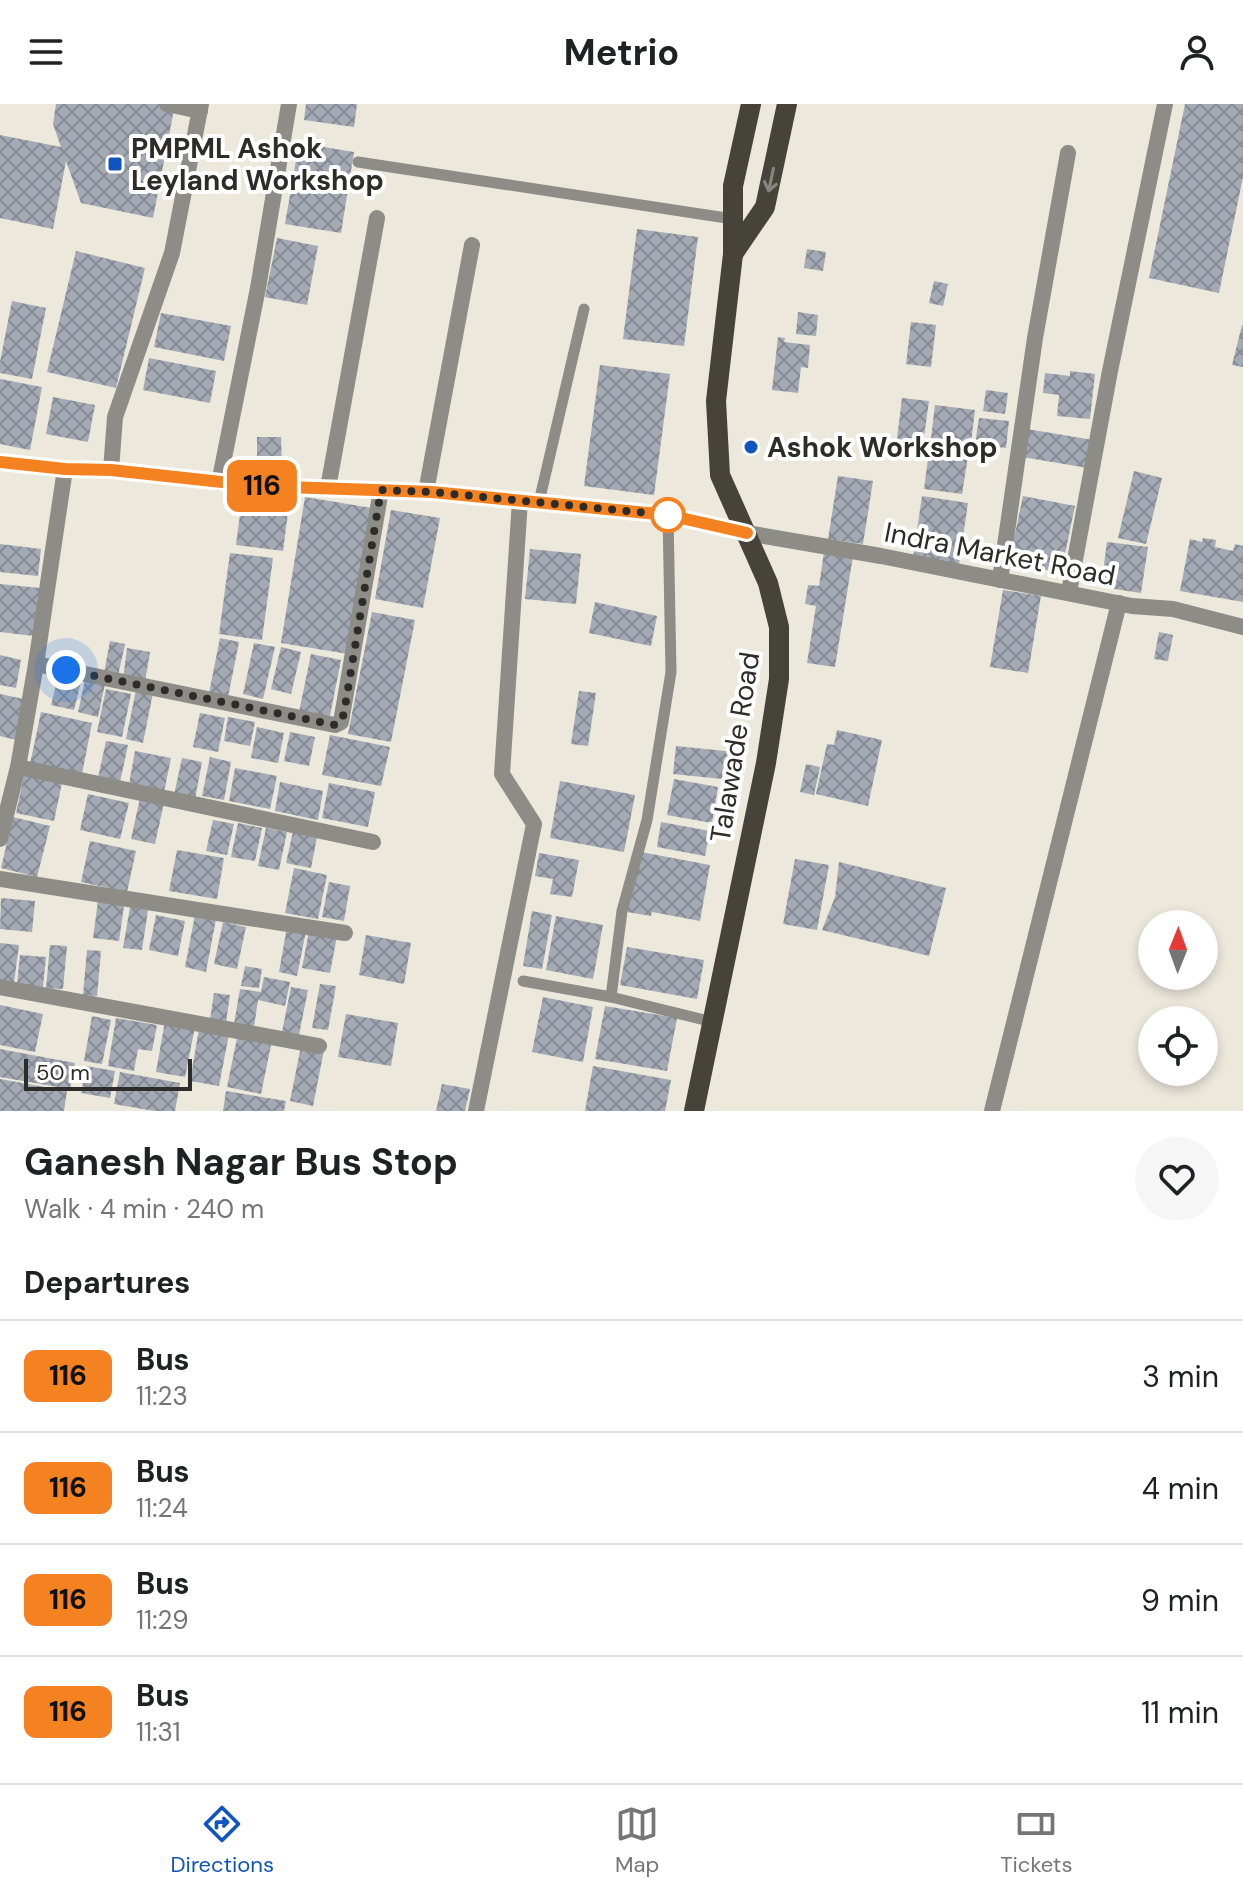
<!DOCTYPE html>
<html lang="en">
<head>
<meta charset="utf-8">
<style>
  :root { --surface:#fff; --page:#f6f6f6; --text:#202124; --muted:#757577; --line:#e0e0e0; --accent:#0f54bf }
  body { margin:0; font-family:"DM Sans",sans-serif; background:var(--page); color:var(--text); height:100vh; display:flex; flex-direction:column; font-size:30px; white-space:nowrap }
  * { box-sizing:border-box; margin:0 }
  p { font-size:26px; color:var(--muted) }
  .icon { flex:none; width:44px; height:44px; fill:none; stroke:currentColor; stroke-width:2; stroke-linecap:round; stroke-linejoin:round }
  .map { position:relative; height:1007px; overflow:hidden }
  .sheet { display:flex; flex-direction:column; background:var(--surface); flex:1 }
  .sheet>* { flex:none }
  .badge { padding:0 16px; border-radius:12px; font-size:28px; line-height:52px }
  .needle { width:52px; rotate:1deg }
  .tools { position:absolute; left:1138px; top:806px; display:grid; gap:16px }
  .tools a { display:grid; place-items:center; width:80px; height:80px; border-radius:50%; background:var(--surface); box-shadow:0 4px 12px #0003; font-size:40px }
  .scale { position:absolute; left:24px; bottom:20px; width:168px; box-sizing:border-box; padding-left:8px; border:4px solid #2e2c28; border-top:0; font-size:22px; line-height:28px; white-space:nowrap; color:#2e2c28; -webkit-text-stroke:6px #fff; paint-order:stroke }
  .you { position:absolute; width:40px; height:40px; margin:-20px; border:6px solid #fff; border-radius:50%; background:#1a73e8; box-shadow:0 0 0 12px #1a73e833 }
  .map>.badge { position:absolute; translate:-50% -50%; box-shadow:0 0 0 4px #fff }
  h2 { padding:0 24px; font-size:30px; line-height:72px }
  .round { display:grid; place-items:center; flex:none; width:84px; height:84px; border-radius:42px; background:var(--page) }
  .headline { display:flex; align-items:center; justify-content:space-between; height:136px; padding:0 24px }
  h1 { font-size:38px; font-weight:700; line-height:60px }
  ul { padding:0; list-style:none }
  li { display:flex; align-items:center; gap:24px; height:112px; padding:0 24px; border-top:2px solid var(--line) }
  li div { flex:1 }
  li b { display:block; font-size:30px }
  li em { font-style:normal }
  li .badge { min-width:88px; font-weight:700; text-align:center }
  header { display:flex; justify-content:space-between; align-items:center; height:104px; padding:0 24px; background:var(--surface); font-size:36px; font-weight:700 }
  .tab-bar { display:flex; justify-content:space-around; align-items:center; height:112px; border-top:2px solid var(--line); background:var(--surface); font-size:22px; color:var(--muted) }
  .tab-bar a { display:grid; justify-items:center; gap:4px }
  .tab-bar .on { color:var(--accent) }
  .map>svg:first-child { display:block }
</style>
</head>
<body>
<header><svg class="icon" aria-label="menu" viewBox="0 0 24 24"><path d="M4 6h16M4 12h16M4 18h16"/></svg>Metrio<svg class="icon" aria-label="person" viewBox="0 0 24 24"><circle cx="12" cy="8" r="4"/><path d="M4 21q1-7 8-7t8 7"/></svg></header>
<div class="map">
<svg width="1243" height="1007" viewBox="0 0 1243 1007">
  <defs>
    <pattern id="building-cross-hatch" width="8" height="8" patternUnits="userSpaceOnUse" patternTransform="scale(2)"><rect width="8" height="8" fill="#a4aab5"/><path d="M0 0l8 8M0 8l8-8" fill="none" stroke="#868b93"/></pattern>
  </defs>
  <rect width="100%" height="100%" fill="#ede8dc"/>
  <!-- building -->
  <g fill="url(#building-cross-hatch)">
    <polygon points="56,0 175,0 153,114 81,99 66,57 53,125 0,114 0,31 61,43 53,20"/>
    <polygon points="306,0 357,0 354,23 304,16"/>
    <polygon points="1185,0 1243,0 1243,73 1219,189 1149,174"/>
    <polygon points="299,39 354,48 341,129 285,120"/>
    <polygon points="637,125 698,133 684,242 623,235"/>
    <polygon points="277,134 318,142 307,201 265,193"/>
    <polygon points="807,145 826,148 823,167 804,164"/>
    <polygon points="76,147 145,164 116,284 47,268"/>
    <polygon points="934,177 948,180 943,202 929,199"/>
    <polygon points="12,197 46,204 32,275 0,269 0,258"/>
    <polygon points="798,208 818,211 816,232 796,230"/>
    <polygon points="161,209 231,222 224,257 154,243"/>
    <polygon points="911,218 936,221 931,263 906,260"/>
    <polygon points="1242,221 1243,221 1243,263 1232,261"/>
    <polygon points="778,233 785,234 784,238 810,241 808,264 801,263 798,289 772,286"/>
    <polygon points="149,254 216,267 210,299 143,286"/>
    <polygon points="600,261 670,270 654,391 584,382"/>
    <polygon points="1070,267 1095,270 1090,315 1057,312 1059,291 1043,289 1045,269 1070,272"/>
    <polygon points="0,275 42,283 30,346 0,340"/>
    <polygon points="986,286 1008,289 1005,310 983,307"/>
    <polygon points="53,293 95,301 88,338 46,330"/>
    <polygon points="902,294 929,297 922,347 896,343"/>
    <polygon points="935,301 975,306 971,339 931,334"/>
    <polygon points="979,314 1009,317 1006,344 975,340"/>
    <polygon points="1027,325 1093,336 1088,364 1022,353"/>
    <polygon points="257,333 281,333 282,365 257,365"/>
    <polygon points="930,340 969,346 962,390 924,385"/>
    <polygon points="1134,367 1162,374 1146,440 1118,434"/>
    <polygon points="838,372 873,377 863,440 828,435"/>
    <polygon points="922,392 968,399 959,460 913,454"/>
    <polygon points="1023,392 1075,402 1061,469 1009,458"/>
    <polygon points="305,393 372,404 348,550 281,539"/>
    <polygon points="242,395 289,401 283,447 236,441"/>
    <polygon points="391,406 440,414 423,504 375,495"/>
    <polygon points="1203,434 1216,436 1215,443 1233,447 1235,440 1243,442 1243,498 1180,487 1190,435 1202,438"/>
    <polygon points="1107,438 1148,443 1141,489 1101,483"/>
    <polygon points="0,440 41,445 38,472 0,468"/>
    <polygon points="530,445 581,450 576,500 525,495"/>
    <polygon points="824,448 853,452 835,563 807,559 816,502 805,500 808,481 819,482"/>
    <polygon points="230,449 273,454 262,536 219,530"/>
    <polygon points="0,480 40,484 34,532 0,528"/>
    <polygon points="1003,486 1041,492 1028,569 990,563"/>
    <polygon points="595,498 657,512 651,542 589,529"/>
    <polygon points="372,508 415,516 391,638 348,630"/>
    <polygon points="1159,528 1173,531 1168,557 1154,555"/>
    <polygon points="220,534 239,538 227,598 208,594"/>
    <polygon points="110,537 125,540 118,572 104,569"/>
    <polygon points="254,539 275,543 263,595 243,590"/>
    <polygon points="281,543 301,548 291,590 271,585"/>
    <polygon points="127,544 150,548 145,578 123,575"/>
    <polygon points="311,550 341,556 330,612 299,608"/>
    <polygon points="0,551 21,556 16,584 0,581"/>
    <polygon points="58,573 81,578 74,606 51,601"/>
    <polygon points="85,576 105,580 98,613 78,608"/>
    <polygon points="106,585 131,590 122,633 97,628"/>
    <polygon points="136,586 153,589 143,639 126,635"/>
    <polygon points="579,587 596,589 588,642 571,640"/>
    <polygon points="0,590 24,595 16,636 0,632"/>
    <polygon points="41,608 92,619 82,670 30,660"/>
    <polygon points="200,609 225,614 218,648 193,643"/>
    <polygon points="228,613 255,618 250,642 224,637"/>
    <polygon points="257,623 284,629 278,659 251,654"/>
    <polygon points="837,626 882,636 868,702 816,690 827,640 834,641"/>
    <polygon points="290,628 315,633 309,662 284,657"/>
    <polygon points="330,631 390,643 381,682 322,671"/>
    <polygon points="106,637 128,641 119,683 97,678"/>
    <polygon points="676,642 735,648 732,676 673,670"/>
    <polygon points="135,647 171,654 164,688 129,680"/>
    <polygon points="210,653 231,658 224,696 202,692"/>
    <polygon points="182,654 202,658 195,695 174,691"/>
    <polygon points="806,660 820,663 814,691 800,688"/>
    <polygon points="235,664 277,672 270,705 229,697"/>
    <polygon points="24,672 62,679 54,717 16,709"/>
    <polygon points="674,675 718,683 712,719 667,711"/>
    <polygon points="560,677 635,691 624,748 550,734"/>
    <polygon points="280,678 323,687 318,716 275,707"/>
    <polygon points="329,679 375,688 368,723 322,714"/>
    <polygon points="88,690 129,699 120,735 80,726"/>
    <polygon points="140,694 164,699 155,740 131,735"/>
    <polygon points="13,713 50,722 37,773 1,764"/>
    <polygon points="213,716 234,720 227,751 206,747"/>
    <polygon points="661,718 710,727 705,752 657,743"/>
    <polygon points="238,719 262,724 255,757 231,753"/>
    <polygon points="266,724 287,728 279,766 258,762"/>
    <polygon points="293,727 317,733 311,764 286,759"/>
    <polygon points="90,737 136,747 127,788 81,778"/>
    <polygon points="177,746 224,754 217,795 169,787"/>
    <polygon points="641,748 710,761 700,817 652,808 651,812 627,808"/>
    <polygon points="539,749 579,756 572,793 550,790 553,775 535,772"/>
    <polygon points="795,755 829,761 817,826 783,820"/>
    <polygon points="839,758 946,784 929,852 822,826 835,793"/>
    <polygon points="294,764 327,771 318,815 285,809"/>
    <polygon points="329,778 350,782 344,817 322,813"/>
    <polygon points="1,794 35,797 32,828 0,825"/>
    <polygon points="98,797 124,802 119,837 93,834"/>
    <polygon points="130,803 148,806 142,846 123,844"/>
    <polygon points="532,807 552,811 542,865 523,862"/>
    <polygon points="156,811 185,817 178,852 149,846"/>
    <polygon points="195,811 216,815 206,868 185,863"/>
    <polygon points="556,812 603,821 593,875 546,866"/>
    <polygon points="223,818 246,823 237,865 214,860"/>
    <polygon points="287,823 306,827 297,872 279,868"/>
    <polygon points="309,827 337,832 330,869 302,864"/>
    <polygon points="366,831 411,839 404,880 359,871"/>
    <polygon points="0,839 19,841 14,879 0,878"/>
    <polygon points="50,841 67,842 63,885 46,884"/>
    <polygon points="627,843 704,856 697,895 620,881"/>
    <polygon points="87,846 101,847 97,892 83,891"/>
    <polygon points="20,851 46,853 43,883 17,880"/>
    <polygon points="245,862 262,865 259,884 241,882"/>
    <polygon points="264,873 290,878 285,902 258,896 254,923 234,920 240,885 261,888"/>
    <polygon points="320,880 336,882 328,926 312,924"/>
    <polygon points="291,883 308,886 299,931 282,928"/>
    <polygon points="214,889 230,891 226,918 210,916"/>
    <polygon points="543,893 593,903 583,958 532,948"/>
    <polygon points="0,901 43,910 35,948 0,941"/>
    <polygon points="605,902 677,914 667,967 595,955"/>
    <polygon points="346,910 398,919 391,962 338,953"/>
    <polygon points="92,912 111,916 102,960 84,957"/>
    <polygon points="116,914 157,921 152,947 138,945 134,967 108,962"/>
    <polygon points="165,917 195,923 185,973 156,968"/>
    <polygon points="199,925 229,930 219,982 190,977"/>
    <polygon points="237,934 271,941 261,990 227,983"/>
    <polygon points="301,942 324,946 313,1002 290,997"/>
    <polygon points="0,945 75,959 70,985 0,973"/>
    <polygon points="86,962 115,967 110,994 81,989"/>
    <polygon points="593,962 671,976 665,1007 585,1007"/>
    <polygon points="120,968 180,979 175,1007 154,1007 114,1000"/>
    <polygon points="0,975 67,987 64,1007 0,1007"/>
    <polygon points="442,980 470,985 465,1007 436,1007"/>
    <polygon points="226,987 286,997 284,1007 223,1007"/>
  </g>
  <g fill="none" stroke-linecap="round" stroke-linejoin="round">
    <!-- service -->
    <g stroke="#8e8c87" stroke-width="11">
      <polyline points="358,58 733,115"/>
      <polyline points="539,398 584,205"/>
      <polyline points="668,411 671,568 647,716 622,807 611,893 713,918"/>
      <polyline points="523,877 611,893"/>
    </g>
    <!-- minor -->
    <g stroke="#8e8c87" stroke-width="16">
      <polyline points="167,0 200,7"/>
      <polyline points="111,366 115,313 172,149 201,0"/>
      <polyline points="219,379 258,184 289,0"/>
      <polyline points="328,384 377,114"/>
      <polyline points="426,388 472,141"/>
      <polyline points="1000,476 1035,234 1068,49"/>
      <polyline points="1069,488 1110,267 1165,0"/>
      <polyline points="36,560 335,621 341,618 381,386"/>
      <polyline points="18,663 373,738"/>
      <polyline points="0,735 18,663 36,560 65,365"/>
      <polyline points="0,775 345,829"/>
      <polyline points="0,883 319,942"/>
      <polyline points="476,1007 534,720 502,670 520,396"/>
      <polyline points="992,1007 1119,499"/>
    </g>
    <!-- tertiary -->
    <polyline stroke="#8e8c87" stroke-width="16" points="0,358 65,365 111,366 258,382 432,388 668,411 747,429 881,452 1132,502 1173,505 1243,523"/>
    <!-- primary -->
    <g stroke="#46433b" stroke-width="20">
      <polyline points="733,150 765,103 787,0"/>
      <polyline points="694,1007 766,659 779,575 779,523 768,479 720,371 716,297 733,150 733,82 751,0"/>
    </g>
  </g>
  <!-- one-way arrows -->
  <defs><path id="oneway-shaft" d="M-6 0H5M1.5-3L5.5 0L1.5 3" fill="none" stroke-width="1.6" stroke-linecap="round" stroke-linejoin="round" transform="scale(2)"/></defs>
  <use stroke="#878580" href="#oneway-shaft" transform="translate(771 76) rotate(102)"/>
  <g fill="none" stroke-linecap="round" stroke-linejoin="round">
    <defs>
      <polyline id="line" points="0,358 65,365 111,366 258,382 432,388 668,411 747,429"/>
    </defs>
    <!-- line casing -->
    <use href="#line" stroke="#fff" stroke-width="18"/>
    <!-- line -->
    <use href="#line" stroke="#f58220" stroke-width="12"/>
    <!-- walk -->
    <polyline stroke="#2e2c28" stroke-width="8" stroke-dasharray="0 14.4" points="66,566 335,621 341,618 344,609 381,386 432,388 668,411"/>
  </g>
  <!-- markers -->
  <g fill="#0f54bf" stroke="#fff" stroke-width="3">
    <rect x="107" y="52" width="16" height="16" rx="4"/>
    <circle cx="751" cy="343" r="8"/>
  </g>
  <circle fill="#fff" stroke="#f58220" stroke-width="4" cx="668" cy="411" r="16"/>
  <g text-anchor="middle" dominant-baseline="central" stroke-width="8" stroke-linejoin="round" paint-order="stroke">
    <!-- poi labels -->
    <g font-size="28" font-weight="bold" fill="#2e2c28" stroke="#fff" text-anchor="start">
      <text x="131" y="44">PMPML Ashok<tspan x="131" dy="32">Leyland Workshop</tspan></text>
      <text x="767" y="343">Ashok Workshop</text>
    </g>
    <!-- street labels -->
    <g font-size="28" fill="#2e2c28" stroke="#fff">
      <text transform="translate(1000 450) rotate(11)">Indra Market Road</text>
      <text transform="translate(735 643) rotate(-81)">Talawade Road</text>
    </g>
  </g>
</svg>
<div class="tools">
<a><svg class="needle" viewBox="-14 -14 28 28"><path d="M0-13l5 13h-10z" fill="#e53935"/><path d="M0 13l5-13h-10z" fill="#757577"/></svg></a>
<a><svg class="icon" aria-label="locate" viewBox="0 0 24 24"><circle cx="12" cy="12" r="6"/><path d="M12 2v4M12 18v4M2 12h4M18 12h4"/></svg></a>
</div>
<div class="scale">50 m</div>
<div class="you" style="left:66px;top:566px"></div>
<b class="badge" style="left:262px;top:382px;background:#f58220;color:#111">116</b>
</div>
<section class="sheet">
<div class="headline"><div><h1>Ganesh Nagar Bus Stop</h1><p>Walk · 4 min · 240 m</p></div><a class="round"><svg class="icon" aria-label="heart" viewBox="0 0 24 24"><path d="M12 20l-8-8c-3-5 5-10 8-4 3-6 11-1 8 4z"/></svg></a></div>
<h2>Departures</h2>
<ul>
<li><span class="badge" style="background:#f58220;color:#111">116</span><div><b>Bus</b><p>11:23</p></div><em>3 min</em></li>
<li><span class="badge" style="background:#f58220;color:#111">116</span><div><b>Bus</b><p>11:24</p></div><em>4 min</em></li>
<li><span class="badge" style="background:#f58220;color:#111">116</span><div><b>Bus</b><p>11:29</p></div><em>9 min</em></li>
<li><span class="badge" style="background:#f58220;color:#111">116</span><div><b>Bus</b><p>11:31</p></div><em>11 min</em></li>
</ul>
</section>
<nav class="tab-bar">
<a class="on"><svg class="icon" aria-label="directions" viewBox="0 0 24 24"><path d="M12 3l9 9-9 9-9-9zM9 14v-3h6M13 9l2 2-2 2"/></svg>Directions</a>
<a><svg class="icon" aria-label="map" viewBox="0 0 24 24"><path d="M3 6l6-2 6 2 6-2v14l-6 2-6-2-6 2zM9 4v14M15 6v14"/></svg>Map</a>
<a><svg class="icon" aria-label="tickets" viewBox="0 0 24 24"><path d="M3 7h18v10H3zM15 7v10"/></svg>Tickets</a>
</nav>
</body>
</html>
